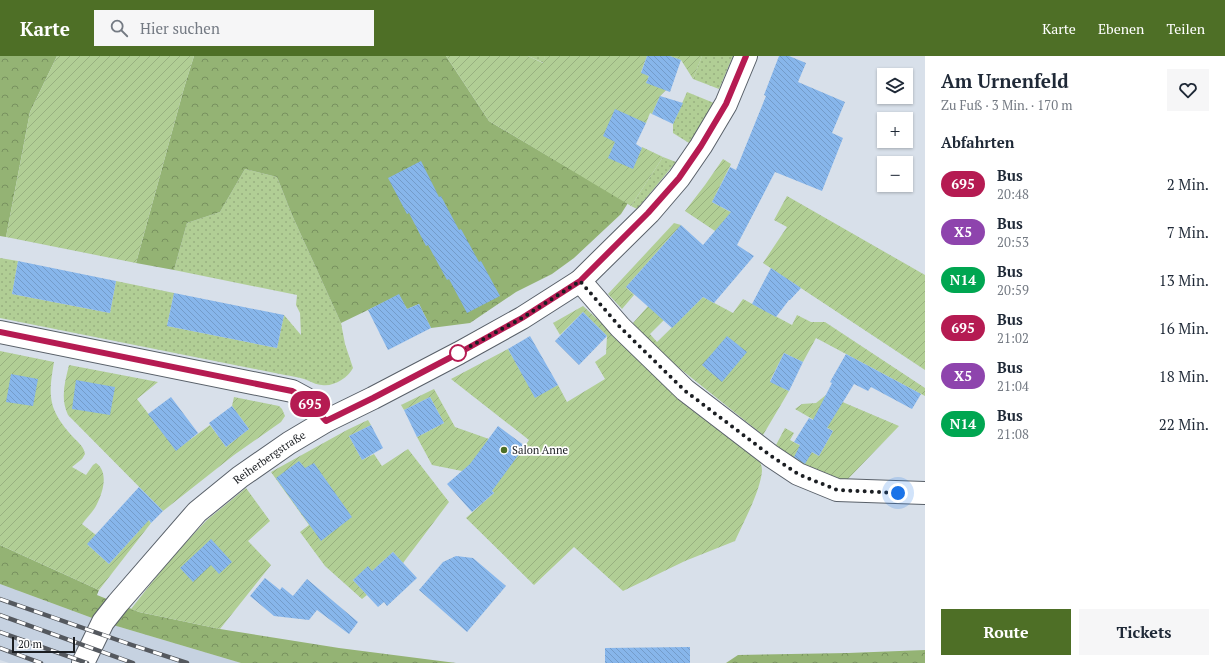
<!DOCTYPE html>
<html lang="de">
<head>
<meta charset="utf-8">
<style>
  :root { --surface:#fff; --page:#f6f6f7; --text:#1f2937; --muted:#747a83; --accent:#4e6f26 }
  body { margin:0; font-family:"PT Serif",serif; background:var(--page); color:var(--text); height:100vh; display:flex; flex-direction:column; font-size:15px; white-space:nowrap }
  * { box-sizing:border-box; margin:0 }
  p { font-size:13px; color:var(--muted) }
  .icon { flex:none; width:22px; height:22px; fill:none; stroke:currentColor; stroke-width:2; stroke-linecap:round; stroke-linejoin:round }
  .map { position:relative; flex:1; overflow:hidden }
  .details { display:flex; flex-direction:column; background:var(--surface); width:300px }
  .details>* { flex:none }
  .badge { padding:0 8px; border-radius:13px; font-size:14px; line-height:26px }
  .buttons { position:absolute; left:877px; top:12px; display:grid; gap:8px }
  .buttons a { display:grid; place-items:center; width:36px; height:36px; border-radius:0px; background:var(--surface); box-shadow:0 1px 3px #0004; font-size:20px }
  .scale { position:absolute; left:12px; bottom:10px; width:63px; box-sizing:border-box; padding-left:4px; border:2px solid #1b1e22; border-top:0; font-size:11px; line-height:14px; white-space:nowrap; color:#1b1e22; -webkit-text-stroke:3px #fff; paint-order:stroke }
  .you { position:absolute; width:20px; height:20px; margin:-10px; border:3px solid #fff; border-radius:50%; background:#1a73e8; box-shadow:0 0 0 6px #1a73e833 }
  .map>.badge { position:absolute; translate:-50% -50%; box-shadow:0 0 0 2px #fff }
  h2 { padding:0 16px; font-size:15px; line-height:36px }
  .round { display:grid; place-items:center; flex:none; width:42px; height:42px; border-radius:0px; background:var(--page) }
  .headline { display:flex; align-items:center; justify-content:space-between; height:68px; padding:0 16px }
  h1 { font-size:19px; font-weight:700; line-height:30px }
  .cta { display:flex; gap:8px; margin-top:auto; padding:8px 16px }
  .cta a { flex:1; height:46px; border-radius:0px; background:var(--accent); color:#fff; font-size:16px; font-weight:700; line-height:46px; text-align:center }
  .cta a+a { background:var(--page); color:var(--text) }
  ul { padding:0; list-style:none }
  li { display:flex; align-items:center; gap:12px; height:48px; padding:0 16px }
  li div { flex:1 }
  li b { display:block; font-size:15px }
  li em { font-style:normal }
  li .badge { min-width:44px; font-weight:700; text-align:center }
  header { display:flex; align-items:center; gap:24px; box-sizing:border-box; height:56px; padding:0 20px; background:var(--accent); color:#fff }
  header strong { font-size:19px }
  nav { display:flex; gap:22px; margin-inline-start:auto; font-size:14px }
  .search { width:280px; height:36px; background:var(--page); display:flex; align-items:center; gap:10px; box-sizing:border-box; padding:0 14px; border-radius:0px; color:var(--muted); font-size:15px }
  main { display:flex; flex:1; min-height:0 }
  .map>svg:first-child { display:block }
</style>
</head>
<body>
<header>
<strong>Karte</strong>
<div class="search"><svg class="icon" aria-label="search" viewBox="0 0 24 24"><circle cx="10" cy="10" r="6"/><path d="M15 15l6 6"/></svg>Hier suchen</div>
<nav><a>Karte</a><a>Ebenen</a><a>Teilen</a></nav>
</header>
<main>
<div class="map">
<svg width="925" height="607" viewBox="0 0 925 607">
  <defs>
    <pattern id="grass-dots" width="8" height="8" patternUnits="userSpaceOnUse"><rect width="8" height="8" fill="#b1ce95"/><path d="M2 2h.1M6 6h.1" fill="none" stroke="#98b080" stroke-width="1.8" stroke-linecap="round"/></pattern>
    <pattern id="forest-crowns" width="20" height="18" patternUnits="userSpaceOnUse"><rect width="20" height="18" fill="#94b374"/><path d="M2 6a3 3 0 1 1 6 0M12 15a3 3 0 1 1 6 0" fill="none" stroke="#78915f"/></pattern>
    <pattern id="garden-furrows" width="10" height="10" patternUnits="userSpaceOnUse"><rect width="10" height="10" fill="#b1ce95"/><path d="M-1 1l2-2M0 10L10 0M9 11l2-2" fill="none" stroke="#98b080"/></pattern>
    <pattern id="building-back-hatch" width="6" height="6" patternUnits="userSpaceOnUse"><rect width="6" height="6" fill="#87b6eb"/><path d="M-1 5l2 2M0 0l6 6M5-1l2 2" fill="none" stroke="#749cc9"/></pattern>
  </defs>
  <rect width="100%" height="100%" fill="#d8e0ea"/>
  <!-- built -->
  <polygon fill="#c6d2e1" points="0,528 103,566 241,607 9,607 0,604"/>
  <!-- grass -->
  <g fill="url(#grass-dots)">
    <polygon points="528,0 545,0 544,7"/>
    <polygon points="702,0 733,0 719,33 693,23"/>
    <polygon points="687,36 714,47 702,68 689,87 673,77 673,68"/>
    <polygon points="663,101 676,106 637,153 631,150"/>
    <path d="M245 113 277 121 292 159 341 267 345 288 353 312C348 322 333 331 322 329 316 329 310 325 304 323 298 321 291 320 285 319L0 262V202L18 205 12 238 110 257 116 225 174 237 167 270 277 292 284 259 301 279 300 257 296 249 297 239 174 214 187 167 220 156Z"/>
  </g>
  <!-- forest -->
  <g fill="url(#forest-crowns)">
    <polygon points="0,0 57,0 30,56 6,181 0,180"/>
    <polygon points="194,0 446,0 489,65 628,147 621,158 574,202 552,218 516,236 470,267 431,272 419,248 407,253 399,239 341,267 292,159 277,121 245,113 220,156 187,167 174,214 136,207 184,32"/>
    <polygon points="0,489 99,534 97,539 139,556 220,573 339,592 456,607 241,607 103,566 0,528"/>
    <polygon points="925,594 925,607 726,607 738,599 848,597"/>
  </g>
  <!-- garden -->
  <g fill="url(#garden-furrows)">
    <polygon points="57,0 194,0 184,32 136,207 6,181 30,56"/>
    <polygon points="446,0 528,0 543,7 545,0 647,0 641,16 649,20 646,27 672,28 660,40 652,58 650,57 646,67 615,86 633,112 642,91 663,101 631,150 489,65"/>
    <polygon points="670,0 702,0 693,23 681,4"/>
    <polygon points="723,103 731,108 712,146 749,166 733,187 685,155 705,129"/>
    <polygon points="787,140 925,219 925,314 763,207 787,171 774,164"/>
    <polygon points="674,167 681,169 626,231 634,239 622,253 608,238"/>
    <polygon points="675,220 694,234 650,278 657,286 703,241 733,257 743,243 792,269 797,259 811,266 825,266 925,332 925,340 816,282 803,306 784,297 770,325 789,335 763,379 653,291 633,267"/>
    <path d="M583 250 679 338 757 400C760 405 762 409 762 415 760 436 744 465 735 485L685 505 623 535 574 491 534 529 466 462 494 437 470 409 462 415 432 409 417 381 444 367 430 341 404 354 401 349 434 333 455 371 489 383 525 390 529 384 451 323 508 293 535 341 558 329 567 346 605 323 595 306 606 298 607 280 583 256 560 279 553 267Z"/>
    <path d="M0 295 54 306C48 341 48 353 73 381 78 386 84 391 85 398L82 403 72 411 86 419 93 409 96 407C109 416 103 436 97 448 94 455 87 461 82 468L96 479 88 489 109 508 138 476 139 454 151 467 99 534 0 489Z"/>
    <path d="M69 309 158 326 137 343 176 394 210 369 226 391 249 373 232 350 234 341 279 350 282 353 285 360 281 366 234 399 163 455 68 359C60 342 65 326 69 309Z"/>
    <polygon points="826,339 899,370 846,425 803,410 776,389 785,372 794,377 790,384 819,400 833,375 795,353 802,348 816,347"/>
    <polygon points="368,364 371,369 349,380 362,404 374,398 382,410 408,393 449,446 403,507 393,496 372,515 368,511 353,524 367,539 362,543 325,510 300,476 309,469 271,416 347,374"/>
    <polygon points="246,432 270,465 248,485 271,509 220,573 139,556 131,553 172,501 207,464"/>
  </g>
  <!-- building -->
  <g fill="url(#building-back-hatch)">
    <polygon points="647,0 670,0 681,4 670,36 646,27 649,20 641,17"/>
    <polygon points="779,0 789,0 806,7 798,26 845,46 832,77 843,82 822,135 775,116 737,189 754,200 714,247 703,241 672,272 626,231 681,169 703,189 731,156 712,146 730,111 736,114 766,40 764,39"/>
    <polygon points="660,40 683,47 673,68 652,58"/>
    <polygon points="615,53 646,67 636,88 642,92 633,113 608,102 615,86 603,80"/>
    <polygon points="421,105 439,141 441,140 459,174 461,173 479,206 481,205 500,240 467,257 449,223 447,224 428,189 426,190 409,157 407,158 388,122"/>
    <polygon points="18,205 116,225 110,257 12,238"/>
    <polygon points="771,212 801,232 790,244 789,244 776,261 752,248"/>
    <polygon points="174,237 284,259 277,292 167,270"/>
    <polygon points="399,238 407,253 419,248 431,272 388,294 368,254"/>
    <polygon points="583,256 607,280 579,309 555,285"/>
    <polygon points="530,280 558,329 535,342 508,293"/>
    <polygon points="727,280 747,296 722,326 702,309"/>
    <polygon points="784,297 803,306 789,335 770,326"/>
    <polygon points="846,298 921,338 912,353 871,331 868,335 854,328 827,372 833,375 819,400 812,396 805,408 794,401 800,389 794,386 809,362 813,364 832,327 830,326"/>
    <polygon points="11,318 38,323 33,350 6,346"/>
    <polygon points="76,324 115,331 110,359 72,353"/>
    <polygon points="171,341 198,377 176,395 148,358"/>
    <polygon points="430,341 444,367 417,381 404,354"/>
    <polygon points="232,350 249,373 226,391 209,367"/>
    <polygon points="371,369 383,392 362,404 349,380"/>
    <polygon points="498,370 525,390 492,435 494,437 472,456 447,428 470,408"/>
    <polygon points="299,405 305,412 314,407 352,461 321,485 276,422"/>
    <polygon points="139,431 163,455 151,467 149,464 109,508 87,488"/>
    <polygon points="211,483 232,506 219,518 211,509 193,526 180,512"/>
    <polygon points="393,496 417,522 387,550 384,546 378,551 353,524 368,510 372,515"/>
    <polygon points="456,500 473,502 506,530 467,576 419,534 443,506"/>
    <polygon points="265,522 280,534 282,531 293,540 307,523 358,566 349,578 317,554 309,564 274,560 250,540"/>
    <polygon points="690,591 690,607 605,607 605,592"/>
  </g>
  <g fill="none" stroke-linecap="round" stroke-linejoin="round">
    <defs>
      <g id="minor">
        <polyline points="580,225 620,271 685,334 771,400 798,418 837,434 925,437"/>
        <polyline points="0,276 292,335 305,342 326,365"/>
        <path id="s1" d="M83 607 103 566 118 547 197 456 240 421 289 387 326 365 373 342 459 297 522 262 580 225 649 157 679 122 701 90 726 48 746 0"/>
      </g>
    </defs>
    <!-- minor casing -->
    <use href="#minor" stroke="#596069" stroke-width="24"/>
    <!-- minor -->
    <use href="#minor" stroke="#fff" stroke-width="22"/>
    <defs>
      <g id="rail">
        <polyline points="0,543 132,589 187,607"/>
        <polyline points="0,559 133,607"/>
        <polyline points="0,576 87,607"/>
        <polyline points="0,592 41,607"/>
      </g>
    </defs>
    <!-- rail casing -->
    <use href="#rail" stroke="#54585e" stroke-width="4.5"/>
    <!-- rail -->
    <use href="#rail" stroke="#fff" stroke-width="3" stroke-dasharray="9" stroke-linecap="butt"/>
  </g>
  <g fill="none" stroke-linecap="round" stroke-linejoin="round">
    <defs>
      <polyline id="line" points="0,276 292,335 305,342 326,365 373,342 459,297 522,262 580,225 648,157 679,122 701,90 726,48 746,0"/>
    </defs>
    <!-- line casing -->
    <use href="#line" stroke="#fff" stroke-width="9"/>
    <!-- line -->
    <use href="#line" stroke="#b51b52" stroke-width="6"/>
    <!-- walk -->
    <polyline stroke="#1b1e22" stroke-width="4" stroke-dasharray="0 7.2" points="458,297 522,262 580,225 620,271 684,334 771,400 798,418 837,434 898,437"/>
  </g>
  <!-- markers -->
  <circle fill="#fff" stroke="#b51b52" stroke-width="2" cx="458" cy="297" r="8"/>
  <circle fill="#4e6f26" stroke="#fff" stroke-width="1.5" cx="504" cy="394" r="4"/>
  <g text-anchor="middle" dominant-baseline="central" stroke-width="3.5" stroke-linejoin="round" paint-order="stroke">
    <!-- poi labels -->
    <g font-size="11" fill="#1b1e22" stroke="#fff" text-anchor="start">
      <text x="512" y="394">Salon Anne</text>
    </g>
    <!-- street labels -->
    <g font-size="11" fill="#1b1e22" stroke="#fff">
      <text stroke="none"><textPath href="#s1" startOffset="281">Reiherbergstraße</textPath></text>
    </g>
  </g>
</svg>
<div class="buttons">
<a><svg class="icon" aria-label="layers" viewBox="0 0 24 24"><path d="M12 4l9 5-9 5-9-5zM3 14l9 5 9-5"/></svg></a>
<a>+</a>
<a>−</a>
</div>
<div class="scale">20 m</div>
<div class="you" style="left:898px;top:437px"></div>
<b class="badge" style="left:310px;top:348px;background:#b51b52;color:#fff">695</b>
</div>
<section class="details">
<div class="headline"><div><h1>Am Urnenfeld</h1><p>Zu Fuß · 3 Min. · 170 m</p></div><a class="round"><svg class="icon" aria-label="heart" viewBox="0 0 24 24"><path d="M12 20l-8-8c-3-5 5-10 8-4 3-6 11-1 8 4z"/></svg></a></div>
<h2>Abfahrten</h2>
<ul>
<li><span class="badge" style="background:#b51b52;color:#fff">695</span><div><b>Bus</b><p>20:48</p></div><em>2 Min.</em></li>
<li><span class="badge" style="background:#8e44ad;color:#fff">X5</span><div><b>Bus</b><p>20:53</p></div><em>7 Min.</em></li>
<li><span class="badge" style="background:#00a651;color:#fff">N14</span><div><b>Bus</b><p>20:59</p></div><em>13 Min.</em></li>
<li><span class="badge" style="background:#b51b52;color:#fff">695</span><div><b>Bus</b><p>21:02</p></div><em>16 Min.</em></li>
<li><span class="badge" style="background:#8e44ad;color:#fff">X5</span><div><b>Bus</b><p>21:04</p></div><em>18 Min.</em></li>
<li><span class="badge" style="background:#00a651;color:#fff">N14</span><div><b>Bus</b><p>21:08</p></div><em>22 Min.</em></li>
</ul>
<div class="cta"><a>Route</a><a>Tickets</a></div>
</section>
</main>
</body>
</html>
